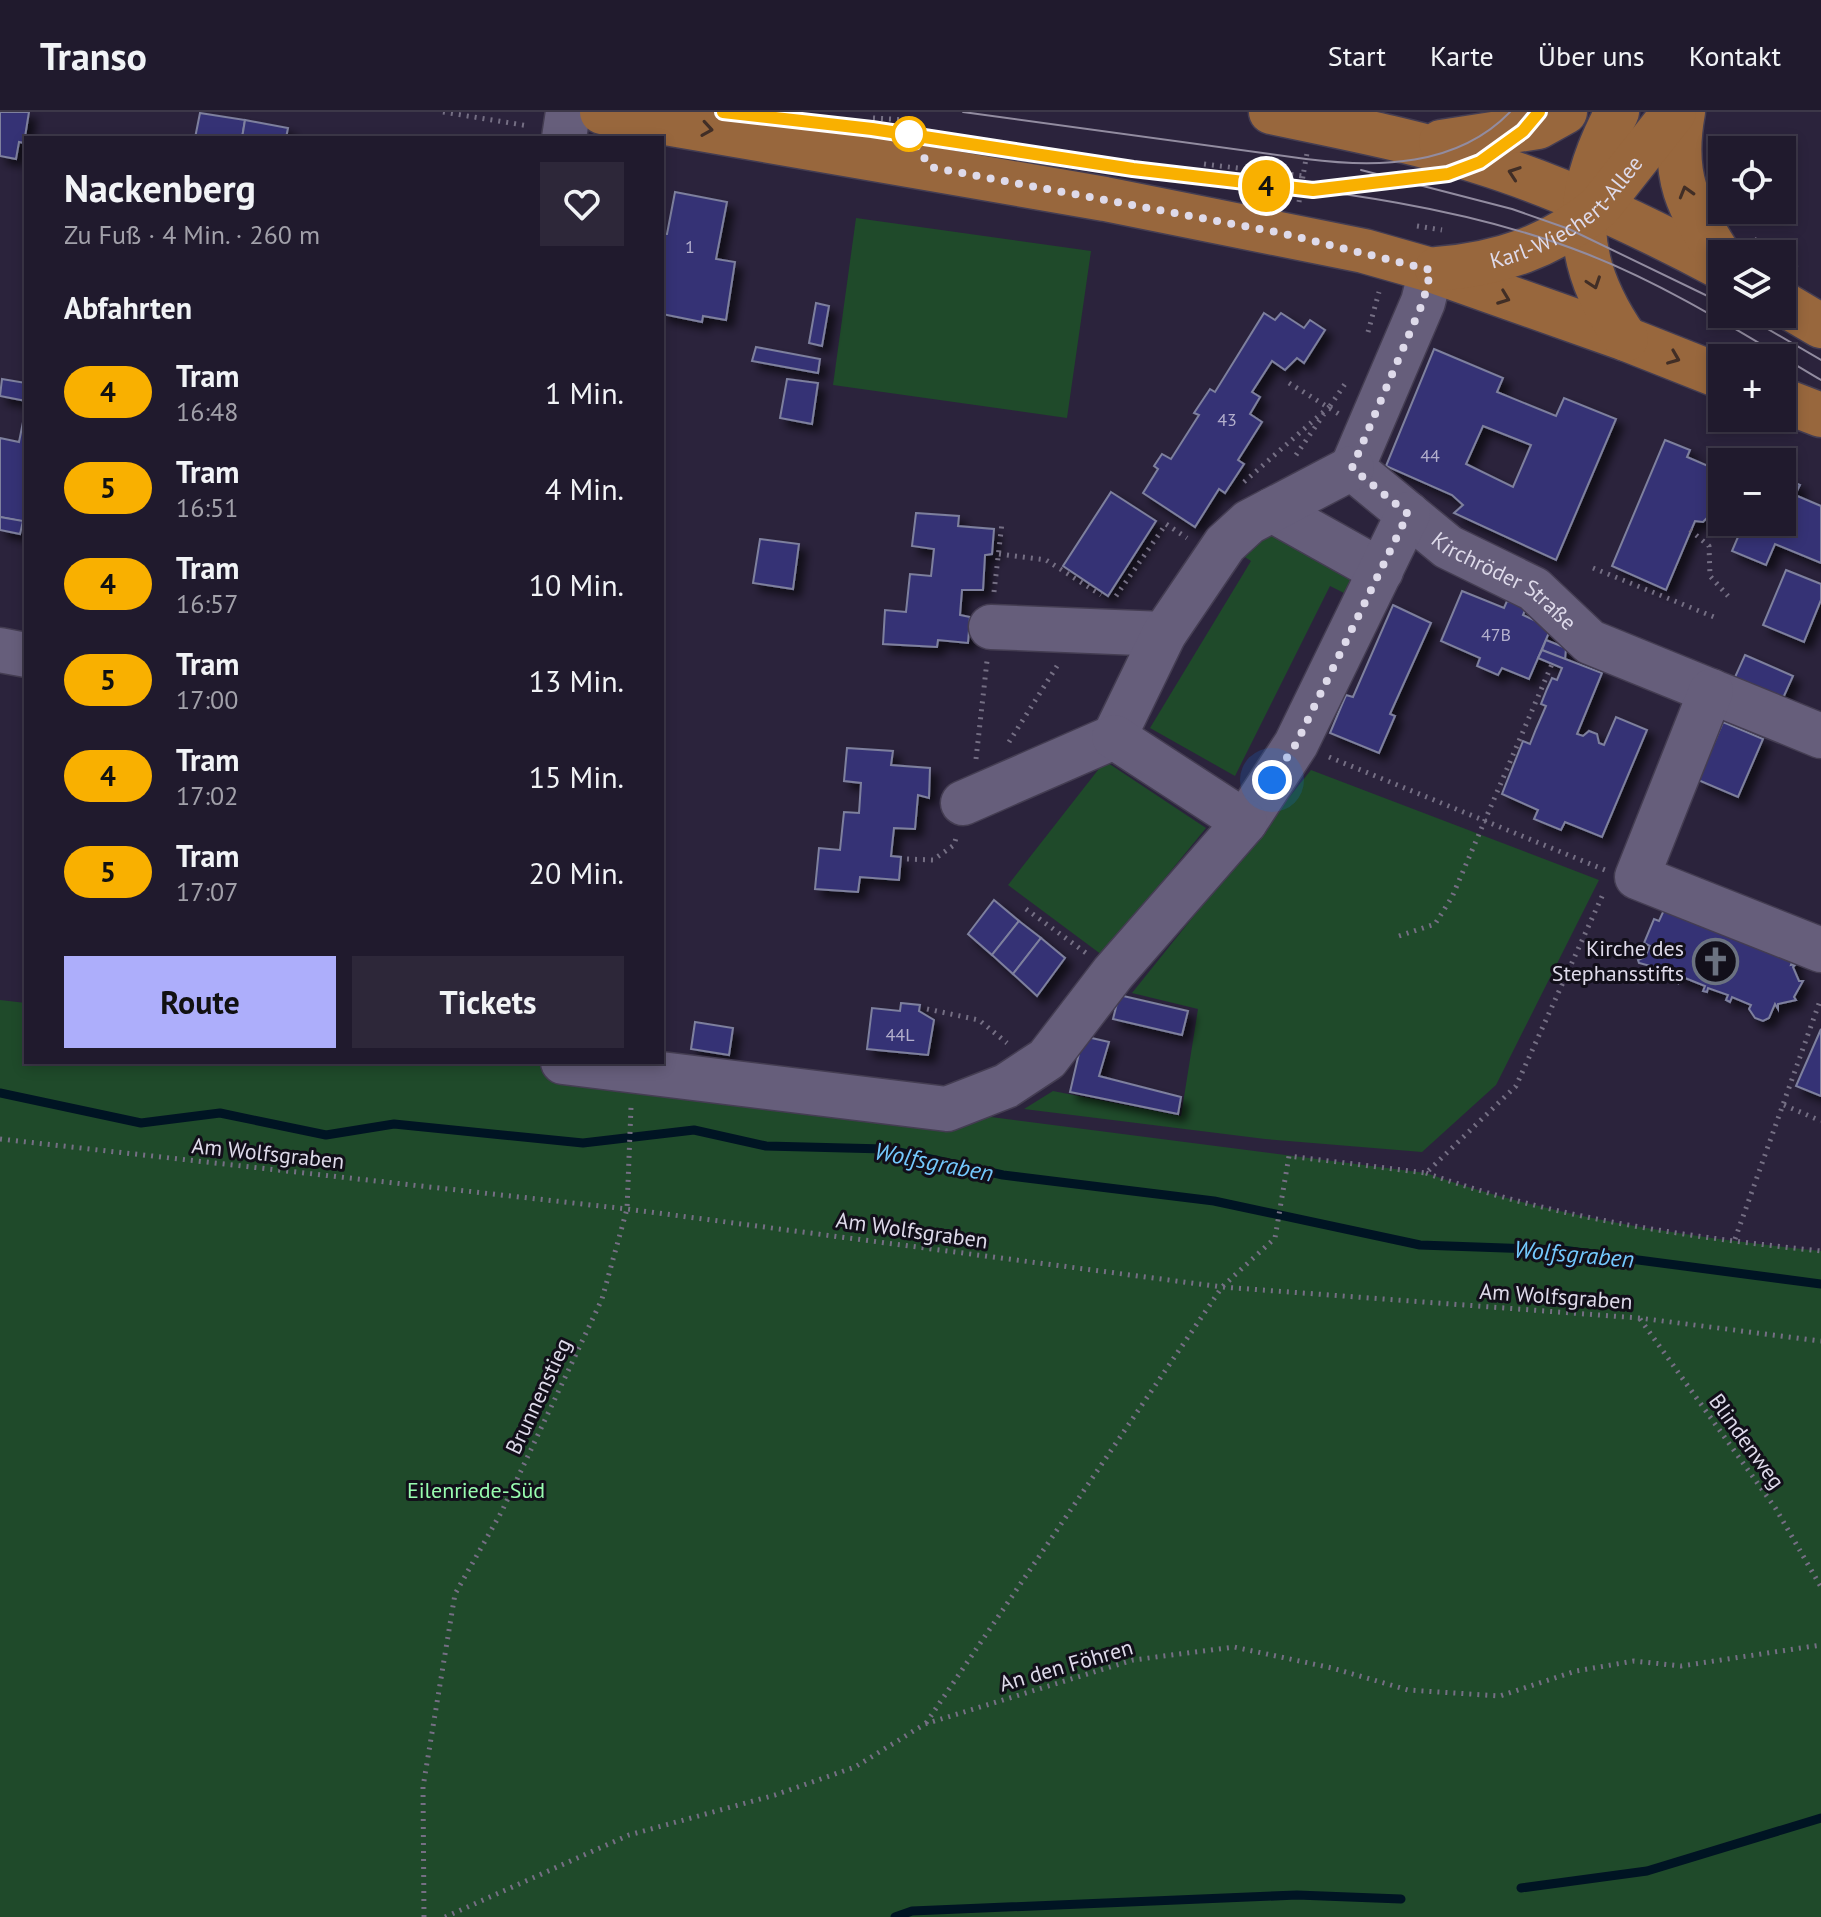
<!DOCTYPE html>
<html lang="de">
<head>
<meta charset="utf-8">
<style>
  :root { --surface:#201a2d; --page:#2d2739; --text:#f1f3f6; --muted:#a2a1aa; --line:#3d3849; --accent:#adaefb }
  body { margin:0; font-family:"PT Sans",sans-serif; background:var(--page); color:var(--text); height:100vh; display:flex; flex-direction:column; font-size:30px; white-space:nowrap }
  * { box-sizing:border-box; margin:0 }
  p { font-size:26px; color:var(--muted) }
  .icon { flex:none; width:44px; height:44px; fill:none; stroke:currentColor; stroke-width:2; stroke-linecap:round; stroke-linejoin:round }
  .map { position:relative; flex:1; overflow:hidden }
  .drawer { position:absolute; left:24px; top:24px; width:640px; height:928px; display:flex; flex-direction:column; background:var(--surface); border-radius:0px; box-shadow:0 4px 12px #0003,0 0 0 2px var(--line) }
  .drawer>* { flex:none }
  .badge { padding:0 16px; border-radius:26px; font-size:28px; line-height:52px }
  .tools { position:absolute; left:1708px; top:24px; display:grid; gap:16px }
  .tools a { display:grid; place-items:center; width:88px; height:88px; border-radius:0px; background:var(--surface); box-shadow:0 4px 12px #0003,0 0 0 2px var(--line); font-size:40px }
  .you { position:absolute; width:40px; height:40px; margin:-20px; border:6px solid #fff; border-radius:50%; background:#1a73e8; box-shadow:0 0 0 12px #1a73e833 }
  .map>.badge { position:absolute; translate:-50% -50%; box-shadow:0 0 0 4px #fff }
  h2 { padding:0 40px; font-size:30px; line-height:72px }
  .round { display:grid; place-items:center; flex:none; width:84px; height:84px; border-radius:0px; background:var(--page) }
  .overview { display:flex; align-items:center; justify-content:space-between; height:136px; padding:0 40px }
  h1 { font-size:38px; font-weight:700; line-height:60px }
  .cta { display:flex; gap:16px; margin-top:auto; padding:16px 40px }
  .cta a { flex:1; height:92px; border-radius:0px; background:var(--accent); color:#111; font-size:32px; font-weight:700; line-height:92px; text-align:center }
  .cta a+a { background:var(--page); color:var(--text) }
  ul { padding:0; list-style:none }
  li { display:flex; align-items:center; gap:24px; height:96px; padding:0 40px }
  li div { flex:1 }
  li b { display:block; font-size:30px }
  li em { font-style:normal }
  li .badge { min-width:88px; font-weight:700; text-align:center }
  header { display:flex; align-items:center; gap:48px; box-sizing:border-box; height:112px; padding:0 40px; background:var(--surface); border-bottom:2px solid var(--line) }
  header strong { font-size:38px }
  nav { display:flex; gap:44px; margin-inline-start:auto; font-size:28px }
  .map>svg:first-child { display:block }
</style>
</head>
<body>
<header>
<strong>Transo</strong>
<nav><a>Start</a><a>Karte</a><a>Über uns</a><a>Kontakt</a></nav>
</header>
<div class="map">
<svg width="1821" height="1805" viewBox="0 0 1821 1805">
  <defs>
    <filter id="shadow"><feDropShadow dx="7" dy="7" stdDeviation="4" flood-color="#0009"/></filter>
  </defs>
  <rect width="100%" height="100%" fill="#2b233c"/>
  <!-- green -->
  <g fill="#1f4a2a">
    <polygon points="856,106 1091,139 1067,306 833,273"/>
    <polygon points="1265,418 1352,469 1348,483 1330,474 1235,664 1150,616 1251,449 1234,438"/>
    <polygon points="1105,649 1206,716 1102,843 1008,773"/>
    <polygon points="1311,658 1599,768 1496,973 1422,1040 1265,1027 1024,997 1053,979 1181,1004 1198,897 1132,881"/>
    <path d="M0 888 26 891V950H563L1426 1061C1553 1106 1687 1125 1821 1139V1805H0Z"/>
  </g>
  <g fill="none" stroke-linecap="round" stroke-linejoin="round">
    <!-- stream -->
    <g stroke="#001423" stroke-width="9">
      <polyline points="0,981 141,1011 220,1001 326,1023 394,1012 583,1031 694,1018 766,1034 885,1037 1003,1063 1214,1089 1420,1133 1562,1138 1821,1172"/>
      <polyline points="1521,1776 1647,1759 1821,1706"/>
      <polyline points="895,1805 912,1799 1297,1783 1401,1787"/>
    </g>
  </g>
  <!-- building -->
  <g fill="#363375" stroke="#7e809e" stroke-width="2" fill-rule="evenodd" filter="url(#shadow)">
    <polygon points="0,0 29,0 24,31 19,30 16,47 0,44"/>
    <polygon points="200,1 245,8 242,26 195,26"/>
    <polygon points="245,8 288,16 286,26 242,26"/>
    <polygon points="675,80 727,90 716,147 735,150 726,208 703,204 702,210 662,202 662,122 667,122"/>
    <polygon points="816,191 829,194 822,234 809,231"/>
    <polygon points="1264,201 1275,208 1281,201 1304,216 1310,208 1325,218 1304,251 1297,246 1285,258 1272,249 1252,280 1260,285 1250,302 1262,310 1238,348 1244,352 1225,381 1219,377 1195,415 1143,381 1158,357 1154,354 1162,342 1171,347 1199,303 1194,301 1210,277 1215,280"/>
    <polygon points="756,235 820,247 818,261 752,249"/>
    <path d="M1434 237 1503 266 1497 280 1556 304 1564 286 1616 307 1556 448 1454 401 1463 393 1452 383 1386 354ZM1483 314 1531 333 1513 375 1466 352Z"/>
    <polygon points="2,267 26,271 26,289 0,284"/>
    <polygon points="787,267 818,271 812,312 780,306"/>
    <polygon points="26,295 26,410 0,405 0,326 19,330"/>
    <polygon points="1665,328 1690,338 1687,345 1722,360 1722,409 1709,404 1703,410 1695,409 1666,478 1612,454"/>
    <polygon points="1782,365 1800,373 1795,383 1821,394 1821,451 1775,432 1766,453 1732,439 1741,418 1723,410 1782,410"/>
    <polygon points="1111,380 1156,409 1108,484 1063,454"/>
    <polygon points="916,401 959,404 958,414 994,417 992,442 985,443 983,478 962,478 960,503 970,505 968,531 938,528 937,535 883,532 885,498 906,500 910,462 931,464 934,437 912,434"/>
    <polygon points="0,405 23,409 20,422 0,418"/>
    <polygon points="760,427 799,432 793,477 753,471"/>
    <polygon points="1786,458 1821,472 1821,488 1804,530 1763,513"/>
    <polygon points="1462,479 1504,496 1507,489 1512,490 1526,496 1523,503 1551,516 1529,567 1502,556 1498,563 1477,554 1480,546 1441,529"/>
    <polygon points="1393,493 1431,511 1390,602 1395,604 1379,641 1330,621 1346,583 1353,585"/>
    <polygon points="1546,528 1566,536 1565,548 1542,538"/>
    <polygon points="1542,538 1602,561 1577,622 1583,624 1589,619 1597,622 1599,631 1604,633 1616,605 1647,618 1602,725 1565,710 1561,718 1534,707 1538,698 1502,682 1523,629 1530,632 1536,617 1546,594 1541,592 1547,577 1552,566 1557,568 1562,556 1538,546"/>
    <polygon points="1745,543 1793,564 1779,595 1731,574"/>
    <polygon points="1723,610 1763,627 1738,685 1698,668"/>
    <polygon points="847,636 893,639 891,653 930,656 929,686 918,683 915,717 894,716 891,744 901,745 899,768 860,765 858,780 815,777 819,736 840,738 844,700 859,701 861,671 844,669"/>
    <polygon points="994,788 1019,809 992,843 968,822"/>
    <polygon points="1664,798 1798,835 1791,853 1796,852 1793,855 1799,869 1803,869 1794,885 1796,888 1778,892 1778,897 1775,892 1769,906 1763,909 1755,906 1749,897 1751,893 1732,885 1730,890 1726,888 1728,883 1708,876 1707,880 1703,879 1705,874 1685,866 1680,870 1682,865 1662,857 1660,861 1657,860 1658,856 1639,851 1638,848 1645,845 1650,834 1644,831 1654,807 1659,809"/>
    <polygon points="1019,809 1041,826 1013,862 992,843"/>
    <polygon points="1041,826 1065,846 1037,884 1013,862"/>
    <polygon points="1119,883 1188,899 1182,923 1113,907"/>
    <polygon points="901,891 920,893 919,899 934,908 928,943 867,937 872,896 900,899"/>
    <polygon points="695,910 733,916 729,943 691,937"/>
    <polygon points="1821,917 1821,984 1796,974"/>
    <polygon points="1083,924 1109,930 1099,964 1181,985 1178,1002 1070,980"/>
  </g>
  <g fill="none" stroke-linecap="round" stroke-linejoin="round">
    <defs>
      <g id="minor">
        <polyline points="564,26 568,0"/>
        <path id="s1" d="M1431 158 1423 190 1352 356 1448 435 1534 477 1590 530 1821 624"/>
        <polyline points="1272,398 1381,459"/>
        <polyline points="991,515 1164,522"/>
        <polyline points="0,538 26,543"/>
        <polyline points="1711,579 1637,765 1821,838"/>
        <polyline points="963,691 1114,625 1164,522 1225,432 1249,410 1352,356"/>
        <polyline points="1245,710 1296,632 1408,402"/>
        <polyline points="563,950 947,997 1006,974 1047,947 1113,861 1245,710 1114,625"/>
      </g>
      <g id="major">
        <polyline points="602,0 1105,87 1364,139 1431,158 1626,227 1722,265"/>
        <path d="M1271 0C1341 15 1412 28 1480 50 1564 76 1645 115 1722 156"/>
        <path d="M1617 0C1572 84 1571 148 1626 227"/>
        <path d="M1683 0C1671 66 1688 94 1722 148"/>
        <polyline points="1441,30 1538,15 1565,0"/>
        <path id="s2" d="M1437 157C1500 152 1550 135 1599 95L1674 0"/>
        <polyline points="1782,191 1821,214"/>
        <polyline points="1782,288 1821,303"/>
      </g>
    </defs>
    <!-- minor casing -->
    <use href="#minor" stroke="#443d52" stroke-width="47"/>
    <!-- major casing -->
    <use href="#major" stroke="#443d52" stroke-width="47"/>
    <!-- path -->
    <g stroke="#756f84" stroke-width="5" stroke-dasharray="2 6" stroke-linecap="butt">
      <polyline points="443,0 529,14"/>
      <polyline points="873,6 907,8"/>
      <polyline points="1204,52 1303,64 1307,41"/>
      <polyline points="1299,90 1303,64"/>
      <polyline points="1417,114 1442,118"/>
      <polyline points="1754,127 1776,142"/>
      <polyline points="1782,146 1800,158"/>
      <polyline points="1368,220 1379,180"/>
      <polyline points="1289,271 1339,302"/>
      <polyline points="1330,294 1347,269"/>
      <polyline points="1739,306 1753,311"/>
      <polyline points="1296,343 1324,302"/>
      <polyline points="1244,370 1330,294"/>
      <polyline points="1690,418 1709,434 1710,464 1728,484"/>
      <polyline points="999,442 1046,448 1101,483"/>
      <polyline points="1593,456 1719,507"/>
      <polyline points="994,480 1002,411"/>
      <polyline points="1116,484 1166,412 1187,426"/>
      <polyline points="1009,630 1057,554"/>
      <polyline points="1329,645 1605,758"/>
      <polyline points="976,647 987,549"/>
      <polyline points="907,747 933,748 954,733 956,726"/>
      <polyline points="1026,797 1086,841"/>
      <polyline points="1399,824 1435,812 1452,785 1552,552"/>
      <polyline points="927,897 979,908 1007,931"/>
      <polyline points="1784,993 1821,1009"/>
      <polyline points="0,1027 627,1097 1222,1175 1639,1206 1821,1229"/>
      <path d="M1426 1061C1553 1106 1687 1125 1821 1139"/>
      <polyline points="1735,1127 1821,886"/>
      <polyline points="1640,1207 1776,1397 1821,1475"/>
      <polyline points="926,1611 1222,1175 1275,1126 1289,1044 1426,1061 1516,974 1604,780"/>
      <polyline points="424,1805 423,1675 455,1482 502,1399 602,1187 627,1097 631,995"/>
      <polyline points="445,1805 629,1723 775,1683 855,1655 925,1612 1133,1548 1234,1535 1332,1556 1408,1578 1500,1584 1576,1559 1634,1549 1681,1554 1821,1533"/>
    </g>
    <!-- minor -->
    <use href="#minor" stroke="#665e7b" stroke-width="44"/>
    <!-- major -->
    <use href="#major" stroke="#98673d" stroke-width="44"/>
    <!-- tram -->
    <g stroke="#928ca0" stroke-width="2">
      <path d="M722 0C772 6 822 10 872 17 960 29 1048 47 1136 57 1286 75 1444 86 1587 142 1669 174 1745 223 1821 268"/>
      <path d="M963 0 1306 47C1377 56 1457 55 1510 0"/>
      <polyline points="1361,58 1512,97 1569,117 1722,191"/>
      <path d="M1333 76C1409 68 1489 67 1539 0"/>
      <polyline points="1742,202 1821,248"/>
    </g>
  </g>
  <!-- one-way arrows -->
  <defs><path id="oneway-chevron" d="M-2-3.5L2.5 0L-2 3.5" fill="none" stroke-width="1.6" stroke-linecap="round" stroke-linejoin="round" transform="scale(2)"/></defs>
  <g stroke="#412e26">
    <use href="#oneway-chevron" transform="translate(707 17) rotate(9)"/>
    <use href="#oneway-chevron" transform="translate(1514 61) rotate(-161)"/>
    <use href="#oneway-chevron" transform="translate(1686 80) rotate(-106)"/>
    <use href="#oneway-chevron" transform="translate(1594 171) rotate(71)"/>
    <use href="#oneway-chevron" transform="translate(1504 186) rotate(21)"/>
    <use href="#oneway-chevron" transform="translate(1674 246) rotate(22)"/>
  </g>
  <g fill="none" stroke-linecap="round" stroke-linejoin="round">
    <defs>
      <polyline id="line" points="723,0 872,17 1133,57 1313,78 1448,62 1480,50 1523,19 1539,0"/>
    </defs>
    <!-- line casing -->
    <use href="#line" stroke="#fff" stroke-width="18"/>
    <!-- line -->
    <use href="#line" stroke="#f9b000" stroke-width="12"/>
    <!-- walk -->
    <polyline stroke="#dedaea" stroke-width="8" stroke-dasharray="0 14.4" points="909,22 930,55 1281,121 1431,158 1423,190 1352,356 1408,402 1296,632 1272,668"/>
  </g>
  <!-- icons -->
  <defs>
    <symbol id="church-ring" viewBox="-11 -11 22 22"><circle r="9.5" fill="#120f1a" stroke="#6b7280" stroke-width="1.5"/><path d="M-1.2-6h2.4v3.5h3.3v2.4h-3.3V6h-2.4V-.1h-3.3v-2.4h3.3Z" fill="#6b7280"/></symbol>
  </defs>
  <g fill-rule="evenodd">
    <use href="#church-ring" x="1690" y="824" width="51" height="51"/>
  </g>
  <!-- markers -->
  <circle fill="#fff" stroke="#f9b000" stroke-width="4" cx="909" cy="22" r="16"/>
  <g text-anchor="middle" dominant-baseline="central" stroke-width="6" stroke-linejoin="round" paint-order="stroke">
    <!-- number labels -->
    <g font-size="18" fill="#b4b0cd">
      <text x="690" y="134">1</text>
      <text x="1227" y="307">43</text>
      <text x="1430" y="343">44</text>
      <text x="1496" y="522">47B</text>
      <text x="900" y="922">44L</text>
    </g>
    <!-- street labels -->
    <g font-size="22" fill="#dedaea" stroke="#120f1a">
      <text stroke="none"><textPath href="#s2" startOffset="146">Karl-Wiechert-Allee</textPath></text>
      <text stroke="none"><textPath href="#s1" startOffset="404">Kirchröder Straße</textPath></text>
      <text transform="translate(268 1041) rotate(6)">Am Wolfsgraben</text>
      <text transform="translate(912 1118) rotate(8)">Am Wolfsgraben</text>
      <text transform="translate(1556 1184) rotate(4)">Am Wolfsgraben</text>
      <text transform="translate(538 1284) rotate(-65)">Brunnenstieg</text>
      <text transform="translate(1747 1329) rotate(54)">Blindenweg</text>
      <text transform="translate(1066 1553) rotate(-16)">An den Föhren</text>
    </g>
    <!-- poi labels -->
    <g font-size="22" fill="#dedaea" stroke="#120f1a" text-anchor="end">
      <text x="1684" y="836">Kirche des<tspan x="1684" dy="25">Stephansstifts</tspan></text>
    </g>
    <!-- park labels -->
    <g font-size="22" fill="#98fbaf" stroke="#120f1a">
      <text x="476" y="1378">Eilenriede-Süd</text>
    </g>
    <!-- water labels -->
    <g font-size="24" font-style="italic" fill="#74c9fe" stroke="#120f1a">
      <text transform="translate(934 1050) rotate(11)">Wolfsgraben</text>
      <text transform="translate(1574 1142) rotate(5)">Wolfsgraben</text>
    </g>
  </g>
</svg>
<div class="tools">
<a><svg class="icon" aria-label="locate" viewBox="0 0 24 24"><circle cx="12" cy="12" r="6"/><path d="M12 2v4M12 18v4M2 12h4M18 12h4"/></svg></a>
<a><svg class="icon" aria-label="layers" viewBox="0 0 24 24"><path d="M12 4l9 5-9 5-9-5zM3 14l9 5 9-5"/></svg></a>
<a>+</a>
<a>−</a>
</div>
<div class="you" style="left:1272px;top:668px"></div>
<b class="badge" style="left:1266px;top:74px;background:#f9b000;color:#111">4</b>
<section class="drawer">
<div class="overview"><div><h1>Nackenberg</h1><p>Zu Fuß · 4 Min. · 260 m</p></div><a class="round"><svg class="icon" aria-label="heart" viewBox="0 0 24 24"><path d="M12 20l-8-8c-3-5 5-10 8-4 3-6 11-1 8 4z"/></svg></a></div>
<h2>Abfahrten</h2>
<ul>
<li><span class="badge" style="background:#f9b000;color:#111">4</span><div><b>Tram</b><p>16:48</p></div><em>1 Min.</em></li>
<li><span class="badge" style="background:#f9b000;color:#111">5</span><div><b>Tram</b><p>16:51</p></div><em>4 Min.</em></li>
<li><span class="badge" style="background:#f9b000;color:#111">4</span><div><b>Tram</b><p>16:57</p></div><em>10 Min.</em></li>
<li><span class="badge" style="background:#f9b000;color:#111">5</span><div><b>Tram</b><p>17:00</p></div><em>13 Min.</em></li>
<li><span class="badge" style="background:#f9b000;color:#111">4</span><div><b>Tram</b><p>17:02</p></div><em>15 Min.</em></li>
<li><span class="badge" style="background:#f9b000;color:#111">5</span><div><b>Tram</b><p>17:07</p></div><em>20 Min.</em></li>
</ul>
<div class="cta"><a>Route</a><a>Tickets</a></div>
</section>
</div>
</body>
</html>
